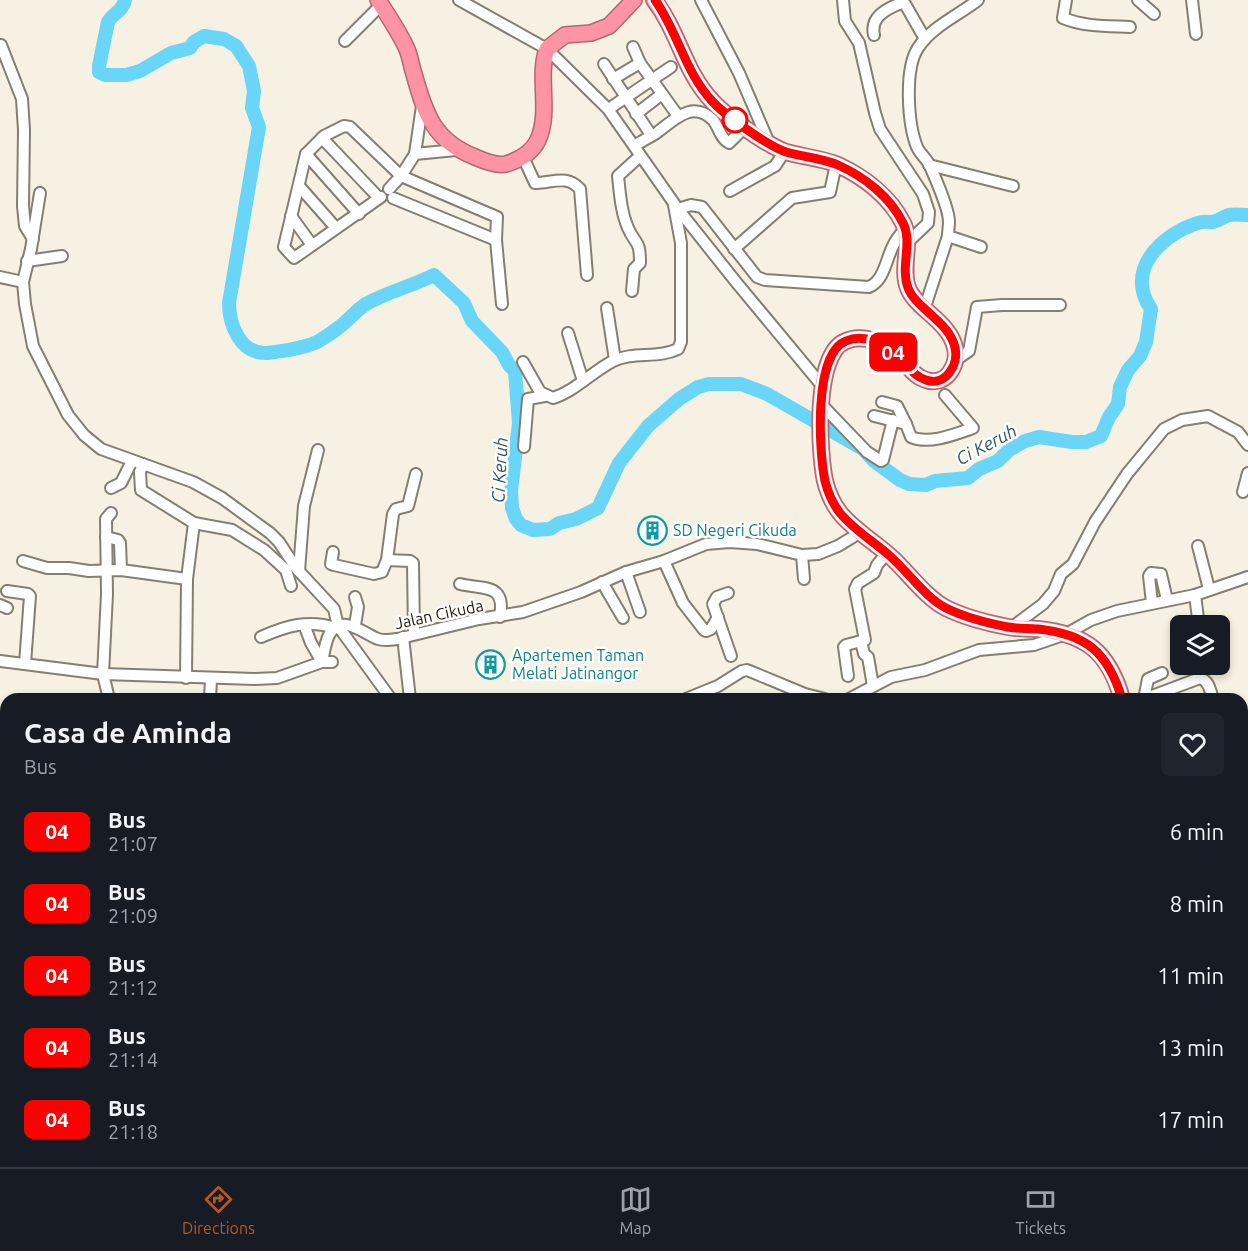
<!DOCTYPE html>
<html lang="en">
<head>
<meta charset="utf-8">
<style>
  :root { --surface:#171b24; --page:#20242c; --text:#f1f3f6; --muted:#9ea1a6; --line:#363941; --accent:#ba571e }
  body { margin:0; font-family:Ubuntu,sans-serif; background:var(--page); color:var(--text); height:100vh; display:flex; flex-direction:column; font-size:22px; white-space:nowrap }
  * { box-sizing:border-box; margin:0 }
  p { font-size:20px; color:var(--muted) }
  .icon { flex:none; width:33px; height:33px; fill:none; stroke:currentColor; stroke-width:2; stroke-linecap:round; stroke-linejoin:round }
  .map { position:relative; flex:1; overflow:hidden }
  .side { position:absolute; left:0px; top:693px; width:1248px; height:474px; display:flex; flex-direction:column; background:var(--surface); border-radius:18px 18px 0 0; box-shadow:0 3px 9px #0003 }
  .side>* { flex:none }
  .badge { padding:0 12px; border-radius:9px; font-size:21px; line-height:39px }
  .tools { position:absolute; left:1170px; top:615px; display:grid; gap:12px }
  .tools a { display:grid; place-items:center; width:60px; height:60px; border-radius:9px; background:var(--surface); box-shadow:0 3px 9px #0003; font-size:30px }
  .map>.badge { position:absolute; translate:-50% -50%; box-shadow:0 0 0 3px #fff }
  .round { display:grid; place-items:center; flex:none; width:63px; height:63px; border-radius:9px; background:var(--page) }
  .head { display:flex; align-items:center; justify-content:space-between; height:102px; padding:0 24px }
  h1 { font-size:28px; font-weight:700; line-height:45px }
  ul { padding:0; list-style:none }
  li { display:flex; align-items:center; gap:18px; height:72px; padding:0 24px }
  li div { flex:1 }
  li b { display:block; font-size:22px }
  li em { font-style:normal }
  li .badge { min-width:66px; font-weight:700; text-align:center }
  .dock { display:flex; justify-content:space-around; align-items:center; height:84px; border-top:2px solid var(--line); background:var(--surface); font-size:16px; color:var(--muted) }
  .dock a { display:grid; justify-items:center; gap:3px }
  .dock .current { color:var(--accent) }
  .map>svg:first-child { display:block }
</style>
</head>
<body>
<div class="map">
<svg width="1248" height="1167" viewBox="0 0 1248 1167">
  <rect width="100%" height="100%" fill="#f6f1e2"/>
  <!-- built -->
  <polygon fill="#ece5cf" points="10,1161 1105,1161 1105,1167 6,1167"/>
  <!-- green -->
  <polygon fill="#d7e19d" points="922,1161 1055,1161 1057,1167 920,1167"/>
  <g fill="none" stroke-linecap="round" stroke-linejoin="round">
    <!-- stream -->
    <g stroke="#69d5f9" stroke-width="2">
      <polyline points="945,1161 946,1167"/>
      <polyline points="6,1167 10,1161"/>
    </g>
    <!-- canal -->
    <g stroke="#69d5f9" stroke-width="8">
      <polyline points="578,1167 599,1161"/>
      <polyline points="776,1167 779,1161"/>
    </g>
    <!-- river -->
    <path stroke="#69d5f9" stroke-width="14" d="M125 0C123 11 113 13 108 22L99 66V72L105 75H126L140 71 171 53 190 48 194 42 204 36 224 39 236 46 249 66 254 91 252 108 259 127 229 303C229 324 240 354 266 353 269 353 272 352 275 352 289 350 305 348 319 341 325 337 332 333 338 328 348 321 355 311 366 304 388 292 412 286 434 275L464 303 472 321 502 352 509 365 515 371 519 423 511 491 512 508 516 519 521 525 533 530 550 529 559 523 576 519 598 508 619 463 648 426 679 399 698 387 709 384H741L767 394 863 449 874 461 900 480 909 484 926 485 935 481 968 478 979 469 998 461 1009 450 1025 441 1039 437 1072 442H1086L1101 436 1109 417 1118 404 1120 387 1128 370 1140 356 1146 342 1151 309C1124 270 1162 234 1198 223 1203 221 1208 222 1212 222 1218 221 1223 217 1229 215 1235 214 1242 215 1248 215"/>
    <defs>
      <g id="minor">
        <polyline points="459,0 547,49 608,109 678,209 736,282 824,388"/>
        <polyline points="701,0 739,73 769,143"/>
        <polyline points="843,0 845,21 859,43 875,113 880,129 923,194 929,212 928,223 907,243"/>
        <path d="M1066 0 1063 18C1085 27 1108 26 1130 27"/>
        <polyline points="1138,0 1154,14"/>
        <polyline points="1192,0 1196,34"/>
        <path d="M874 35C870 17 886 9 901 3L905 4 925 39"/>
        <polyline points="345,41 381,5"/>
        <polyline points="1,45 22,99 24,130 23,206 25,226 33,239"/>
        <polyline points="633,47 640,63 678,116"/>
        <polyline points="604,64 651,135"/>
        <polyline points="613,79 640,63"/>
        <polyline points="613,106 671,67"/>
        <polyline points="636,114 662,94"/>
        <polyline points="322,138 379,198"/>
        <path d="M639 143C645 139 653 136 659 131 675 119 693 100 713 120 719 127 720 138 729 143L745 127"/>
        <polyline points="306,154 359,214"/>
        <polyline points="415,154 422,106"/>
        <path d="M523 157 535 183C552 183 567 174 580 189L587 275"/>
        <polyline points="929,165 1013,186"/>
        <polyline points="299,186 336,228"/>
        <polyline points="389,189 401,176 415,154 456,150"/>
        <polyline points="730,191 775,166 785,151"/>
        <polyline points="40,193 31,249 23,282 25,304 33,346 68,415 84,435 101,449 193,482 222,498 270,533 279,542 296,568 334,609 338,626 391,699"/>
        <polyline points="381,197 294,258 284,247 306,154 324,136 344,126 350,127 401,176 497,217 496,240 502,304"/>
        <polyline points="393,198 496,240"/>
        <path d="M678 209 691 205 702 207 757 277 765 280 869 287C885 280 886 258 894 244 897 238 902 233 905 228"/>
        <polyline points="291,216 312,245"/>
        <polyline points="948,236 981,247"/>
        <polyline points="734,249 792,198 830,192 836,164"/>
        <polyline points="27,261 62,256"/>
        <polyline points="0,277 23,282"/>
        <path d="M632 291 634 269 640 263C640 239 636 246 628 228 621 212 620 194 618 176L640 156"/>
        <path d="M925 307 948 236C948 231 949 227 949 222 949 208 936 180 930 166 927 159 920 154 917 147 908 125 904 69 918 48 931 27 959 15 978 0"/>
        <polyline points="607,308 615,360"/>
        <polyline points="568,333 583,381"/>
        <polyline points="956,360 969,351 977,307 1002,305 1060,305"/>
        <path d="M523 362 540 392 553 398C575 391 592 372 613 361 634 351 657 359 678 349L681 342V243L674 205"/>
        <polyline points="882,402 897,406 906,424"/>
        <polyline points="822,405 867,452 881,461 883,460 893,420"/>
        <path d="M874 416 906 424 911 437C929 445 956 434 973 428L945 395"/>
        <polyline points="524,447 528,399 545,396"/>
        <polyline points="143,464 140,472 141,490 194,523 232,530 264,550 286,570 291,586"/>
        <polyline points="111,488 121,483 132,461"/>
        <polyline points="1243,492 1248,473"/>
        <polyline points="106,537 118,540 120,543 121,570"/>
        <polyline points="1198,546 1209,589"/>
        <polyline points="333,552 331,564 334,565 374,574 382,572 387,560 410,561 413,563 414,634"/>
        <polyline points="802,555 804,579"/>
        <polyline points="387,560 393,514 396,509 408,506 416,474"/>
        <polyline points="23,561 47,568 69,568 89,571 121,570 187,579 186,678"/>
        <polyline points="664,561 683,603 704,630 706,631 711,629 718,617"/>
        <polyline points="299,571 304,506 318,450"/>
        <polyline points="626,572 640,612"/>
        <polyline points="187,579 194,523"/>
        <polyline points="602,582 623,618"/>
        <path d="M460 584C485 590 506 583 500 617"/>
        <polyline points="7,591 28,594 30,596 25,664"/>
        <polyline points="728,593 717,597 713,604 731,656"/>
        <polyline points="1195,595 1199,626"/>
        <polyline points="355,597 358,607 355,625"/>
        <polyline points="1152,603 1149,576 1151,573 1161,574 1167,600"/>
        <polyline points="0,605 7,608"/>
        <polyline points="305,627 311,643 322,662"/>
        <polyline points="1011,628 1043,604 1054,591 1061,574 1073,564 1095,522 1127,474 1164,429 1182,420 1208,416 1238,432 1248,445"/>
        <path d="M261 637C286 626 308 619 336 628"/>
        <polyline points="403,637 410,699"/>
        <polyline points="861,641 864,654 868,657 873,686"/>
        <polyline points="0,661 103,674 255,679 277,678 322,662 332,662"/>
        <path d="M322 662C324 653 325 643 329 635 341 612 364 634 378 639 384 641 391 640 397 639L479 619 523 612 581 592 626 572 664 561 706 544 730 542 757 544 802 555 818 554 838 546 861 532"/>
        <polyline points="848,676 844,647 846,645 865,640 855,589 858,583 874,573 877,565 887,553"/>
        <polyline points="109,699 103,674 107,594 106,519 111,513"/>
        <polyline points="210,699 211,679"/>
        <polyline points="686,699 718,686 742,671 747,670 805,694 825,699"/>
        <polyline points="849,699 891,677 925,670 979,650 1034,645 1066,634 1091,620 1117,611 1195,595 1248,577"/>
        <path d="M1144 699 1200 678C1209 681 1210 690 1213 699"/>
        <polyline points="1144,699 1148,679 1162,673"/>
        <polyline points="1242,766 1248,766"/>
        <polyline points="1242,863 1248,858"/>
        <polyline points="1242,933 1248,933"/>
        <polyline points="1242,1018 1248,1016"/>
        <polyline points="1242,1123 1248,1122"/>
        <polyline points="1185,1161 1186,1167"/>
      </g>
      <g id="highway">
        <path d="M378 0C387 14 399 32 406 47 410 55 411 65 414 74 425 114 434 141 475 157 484 161 497 166 506 164 519 160 532 153 538 140 551 111 537 78 547 49L565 35 591 33 609 26 634 0"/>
        <path d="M654 0C679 32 684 72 713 102 726 116 768 146 786 152 803 157 822 158 838 165 864 177 890 197 903 223 913 243 900 267 908 288 916 309 950 322 955 348 959 365 946 387 926 380 913 376 909 366 900 357 887 344 864 333 846 341 813 353 819 453 825 481 828 493 833 504 840 513 854 530 873 541 890 556 907 571 926 598 946 608 966 618 987 623 1008 627 1018 629 1028 628 1038 629 1086 634 1109 652 1122 699"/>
        <polyline points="1236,1161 1237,1167"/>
        <polyline points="1119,1167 1119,1161"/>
      </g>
    </defs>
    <!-- minor casing -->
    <use href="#minor" stroke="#837f72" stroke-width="14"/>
    <!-- highway casing -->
    <use href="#highway" stroke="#af6973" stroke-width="18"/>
    <!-- minor -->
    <use href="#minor" stroke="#fff" stroke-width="10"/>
    <!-- highway -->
    <use href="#highway" stroke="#fe93a5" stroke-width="15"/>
  </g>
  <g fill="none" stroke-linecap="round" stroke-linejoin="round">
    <defs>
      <path id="line" d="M655 0C678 32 685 73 713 102 726 116 768 146 786 152 803 157 822 158 838 165 865 177 890 197 903 223 913 243 900 267 908 288 916 309 950 322 955 348 959 365 945 387 926 380 913 376 909 366 900 357 887 344 864 333 846 341 813 353 819 453 825 481 828 493 833 504 840 513 854 530 873 541 890 556 907 571 926 598 946 608 966 618 987 623 1008 627 1018 629 1028 628 1038 629 1086 634 1108 652 1122 699"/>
    </defs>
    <!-- line casing -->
    <use href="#line" stroke="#fff" stroke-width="14"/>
    <!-- line -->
    <use href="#line" stroke="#f00" stroke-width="9"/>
  </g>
  <!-- icons -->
  <defs>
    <symbol id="building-ring" viewBox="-11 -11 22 22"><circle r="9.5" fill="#fffefb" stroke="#0f9aa8" stroke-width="1.5"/><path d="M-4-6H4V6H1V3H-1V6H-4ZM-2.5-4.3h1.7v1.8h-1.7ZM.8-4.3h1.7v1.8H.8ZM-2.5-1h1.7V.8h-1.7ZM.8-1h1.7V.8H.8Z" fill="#0f9aa8"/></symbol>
  </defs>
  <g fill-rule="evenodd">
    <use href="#building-ring" x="636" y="514" width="33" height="33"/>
    <use href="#building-ring" x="474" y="648" width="33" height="33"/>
  </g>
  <!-- markers -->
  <circle fill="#fff" stroke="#f00" stroke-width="3" cx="735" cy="120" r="12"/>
  <g text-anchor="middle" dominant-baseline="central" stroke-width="5" stroke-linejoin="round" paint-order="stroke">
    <!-- culture labels -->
    <g font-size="16" fill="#0d838f" stroke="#fffefb" text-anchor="start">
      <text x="673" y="530">SD Negeri Cikuda</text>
      <text x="512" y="655">Apartemen Taman<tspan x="512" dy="18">Melati Jatinangor</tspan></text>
    </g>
    <!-- street labels -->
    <g font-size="16" fill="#1c1b15" stroke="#fffefb">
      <text transform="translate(439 614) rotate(-12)">Jalan Cikuda</text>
    </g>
    <!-- water labels -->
    <g font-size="18" font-style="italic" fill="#2a5868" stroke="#fffefb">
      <text transform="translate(986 444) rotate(-28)">Ci Keruh</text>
      <text transform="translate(499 470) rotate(-87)">Ci Keruh</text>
    </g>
  </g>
</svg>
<div class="tools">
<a><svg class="icon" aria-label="layers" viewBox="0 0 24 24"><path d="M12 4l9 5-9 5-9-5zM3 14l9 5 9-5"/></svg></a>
</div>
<b class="badge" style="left:893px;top:352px;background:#f00;color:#fff">04</b>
<section class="side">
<div class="head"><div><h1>Casa de Aminda</h1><p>Bus</p></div><a class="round"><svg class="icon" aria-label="heart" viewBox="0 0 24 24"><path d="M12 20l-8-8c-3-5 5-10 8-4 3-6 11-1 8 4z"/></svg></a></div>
<ul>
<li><span class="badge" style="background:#f00;color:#fff">04</span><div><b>Bus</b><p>21:07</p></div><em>6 min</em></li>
<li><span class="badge" style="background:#f00;color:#fff">04</span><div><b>Bus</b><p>21:09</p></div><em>8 min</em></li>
<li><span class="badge" style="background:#f00;color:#fff">04</span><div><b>Bus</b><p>21:12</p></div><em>11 min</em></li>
<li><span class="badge" style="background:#f00;color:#fff">04</span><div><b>Bus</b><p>21:14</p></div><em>13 min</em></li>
<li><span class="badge" style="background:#f00;color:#fff">04</span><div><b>Bus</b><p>21:18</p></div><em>17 min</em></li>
</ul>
</section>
</div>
<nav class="dock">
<a class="current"><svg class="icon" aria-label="directions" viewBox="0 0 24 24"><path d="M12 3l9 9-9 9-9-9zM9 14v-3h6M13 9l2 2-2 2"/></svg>Directions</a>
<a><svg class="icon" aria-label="map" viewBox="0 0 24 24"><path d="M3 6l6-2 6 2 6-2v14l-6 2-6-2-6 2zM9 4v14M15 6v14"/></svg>Map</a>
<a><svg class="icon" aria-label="tickets" viewBox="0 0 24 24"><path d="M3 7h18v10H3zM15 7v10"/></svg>Tickets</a>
</nav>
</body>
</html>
